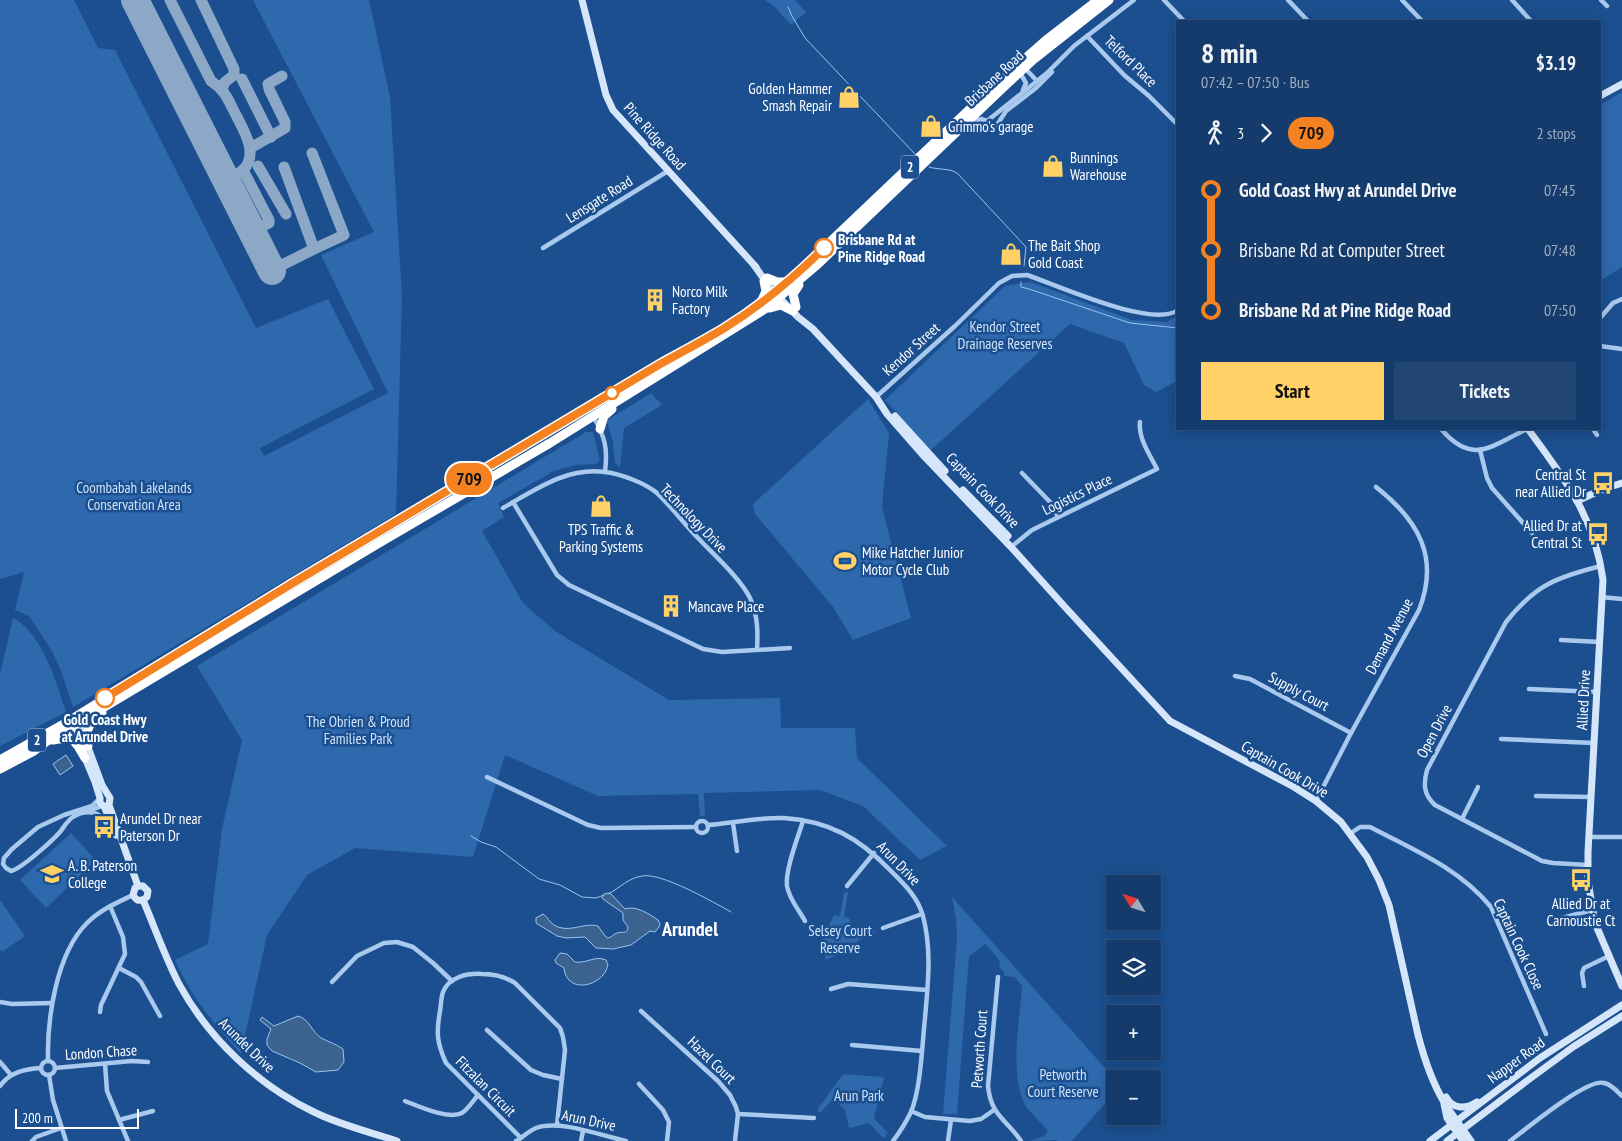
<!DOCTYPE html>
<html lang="en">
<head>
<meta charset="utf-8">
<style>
  :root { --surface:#143b6b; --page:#214673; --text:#f1f3f6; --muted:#9dadc1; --line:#33557e; --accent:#ffd166 }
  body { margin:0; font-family:"PT Sans Narrow",sans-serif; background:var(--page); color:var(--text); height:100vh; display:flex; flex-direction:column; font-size:19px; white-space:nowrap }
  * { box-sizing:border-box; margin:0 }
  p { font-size:16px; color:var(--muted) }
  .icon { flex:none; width:28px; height:28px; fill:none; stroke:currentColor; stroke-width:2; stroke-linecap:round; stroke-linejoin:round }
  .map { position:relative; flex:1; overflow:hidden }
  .drawer { position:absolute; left:1176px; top:20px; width:425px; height:410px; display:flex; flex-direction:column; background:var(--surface); border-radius:0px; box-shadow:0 2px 12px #0003,0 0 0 1px var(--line) }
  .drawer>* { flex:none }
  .badge { padding:0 10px; border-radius:16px; font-size:18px; line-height:32px }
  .needle { width:32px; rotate:308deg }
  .fabs { position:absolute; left:1106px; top:875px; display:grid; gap:10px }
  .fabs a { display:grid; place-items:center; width:55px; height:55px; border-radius:0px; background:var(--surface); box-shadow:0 2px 12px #0003,0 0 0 1px var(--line); font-size:25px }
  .scale { position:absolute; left:15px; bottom:12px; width:124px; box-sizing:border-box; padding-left:5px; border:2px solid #fff; border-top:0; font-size:14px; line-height:18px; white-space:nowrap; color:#fff; -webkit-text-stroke:4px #1b4f8f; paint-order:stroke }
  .map>.badge { position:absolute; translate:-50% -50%; box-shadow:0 0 0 2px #fff }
  .legs { display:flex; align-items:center; gap:8px; height:55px; padding:0 25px; font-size:16px }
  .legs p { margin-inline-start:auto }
  .overview { display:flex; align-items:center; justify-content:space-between; height:85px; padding:0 25px }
  h1 { font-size:28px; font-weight:600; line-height:38px }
  .cta { display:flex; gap:10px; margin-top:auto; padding:10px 25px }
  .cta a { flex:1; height:58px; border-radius:0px; background:var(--accent); color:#111; font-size:20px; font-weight:600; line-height:58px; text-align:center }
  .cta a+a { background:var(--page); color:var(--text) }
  ul { padding:0 25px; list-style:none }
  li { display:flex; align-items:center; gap:18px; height:60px; font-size:19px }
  li i { display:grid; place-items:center; width:8px; height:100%; margin:0 6px; background:currentColor }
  li i::after { content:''; width:12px; height:12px; margin:-6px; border:4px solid; border-radius:50%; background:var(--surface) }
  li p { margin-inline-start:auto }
  li:first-child i { background:linear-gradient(#0000 50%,currentColor 0) }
  li:last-child i { background:linear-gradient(currentColor 50%,#0000 0) }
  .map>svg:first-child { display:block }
</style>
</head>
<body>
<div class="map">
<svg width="1622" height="1141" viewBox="0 0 1622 1141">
  <rect width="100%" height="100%" fill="#1b4f8f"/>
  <!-- green -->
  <g fill="#2e69ad">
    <polygon points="0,0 74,0 98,48 115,50 256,328 328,299 374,389 260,448 264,456 388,393 321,255 374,232 253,0 369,0 390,97 402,296 396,514 73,707 61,671 52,651 29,616 15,610 24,572 0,579"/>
    <polygon points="765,0 795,0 806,12 791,25 775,7"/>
    <polygon points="1622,92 1622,267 1603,279 1600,276 1600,105"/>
    <polygon points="1030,282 1132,320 1167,322 1177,316 1177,381 1156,392 1144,385 1124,343 1070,324 931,450 885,400 1005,286"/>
    <polygon points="651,393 662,405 624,428 620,467 615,463 613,442 607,422 609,419"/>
    <polygon points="868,399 889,433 882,507 911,618 853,640 833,607 755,514 753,504"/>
    <path d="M586 432H593L600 460 596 464 576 465 554 471 498 503 504 517 482 531 523 603 555 631 669 700 780 698 781 728H855L857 758 947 846 920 860 863 806 820 790 704 793 705 816H700L698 794 598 796 505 755 473 857 355 848 307 875 267 935 241 1054C214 1024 191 997 175 960L208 944 222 829 242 740 197 666Z"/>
    <path d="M13 618C43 634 56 682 66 712L0 746V674Z"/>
    <polygon points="71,833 96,860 46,908 20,880"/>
    <polygon points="848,892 844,917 849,918 856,937 873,929 875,933 857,941 857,955 839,954 826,960 821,942 834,915 840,916 844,893"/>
    <path d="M952 897 1115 1079V1092L1072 1141H1057L1056 1140 1030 1141 1044 1136 1048 1131C1042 1123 1033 1116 1027 1108 1008 1078 1020 1020 1022 986L1015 977 1004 976V972L999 967 1000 961 985 944 969 956 957 1114H943L957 938 956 919Z"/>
    <polygon points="0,900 25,936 2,952 0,949"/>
    <polygon points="843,1074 884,1077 874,1118 888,1133 883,1138 869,1123 849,1128 845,1110 836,1101 832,1100 820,1113 817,1110"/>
  </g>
  <!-- water -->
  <g fill="#3c6290" stroke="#9cc4f0">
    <polygon points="66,755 73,766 60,775 53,764"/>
    <path d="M608 893 611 894 625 909C636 905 649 914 658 920L660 924 659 927 655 932 650 931 631 945 613 949 596 948 585 937 566 938 557 936 536 923V918L543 914C548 917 549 922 554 925 569 934 584 922 598 926L605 936 608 938C612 937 614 934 617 933 623 931 627 935 628 927L623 920V913L603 899 602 897 604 894Z"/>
    <path d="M560 953 567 954 575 962C586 964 595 955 606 960L608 965C607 968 606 972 603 975 591 989 566 990 564 968L556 963 555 960Z"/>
    <path d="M298 1016C309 1019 312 1032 321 1038 329 1042 336 1044 343 1049L344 1062 338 1070 316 1072 300 1063 272 1051 267 1045V1039L271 1029 260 1020 262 1017 274 1026Z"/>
  </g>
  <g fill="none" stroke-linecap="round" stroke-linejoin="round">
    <!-- stream -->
    <g stroke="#9cc4f0" stroke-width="1">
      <polyline points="788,7 792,16 805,38 915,154"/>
      <path d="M929 167C938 170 949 168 957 173L1026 247 1024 266"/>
      <polyline points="1021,282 1021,287 1029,289 1130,323 1178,328"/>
      <polyline points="471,836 481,842 496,847 539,879 560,885 582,897 596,898 604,895"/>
      <path d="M608 894C620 888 628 878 642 876 661 872 713 902 731 912"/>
    </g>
    <!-- taxiway -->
    <g stroke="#8da7c7" stroke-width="11">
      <path d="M170 0 211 81C226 91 228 100 236 115 244 131 259 154 243 170 239 174 231 177 226 180"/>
      <polyline points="201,0 234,69 234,75 225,82 222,89"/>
      <polyline points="242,79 271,137"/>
      <polyline points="250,146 254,146 285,128 285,122 269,89 268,84 282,76"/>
      <polyline points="312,153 344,235 314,249"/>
      <polyline points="258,166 286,214"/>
      <polyline points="243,170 269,220 269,223 252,231"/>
      <polyline points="272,270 314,249 284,167"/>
    </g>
    <!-- runway -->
    <polyline stroke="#8da7c7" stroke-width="28" points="135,0 272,271"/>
    <!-- street -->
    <g stroke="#a9c9ee" stroke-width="4.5">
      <polyline points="1164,0 1184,21"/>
      <polyline points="1288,0 1308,21"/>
      <polyline points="1402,0 1422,21"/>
      <polyline points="1512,0 1531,21"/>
      <polyline points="1601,0 1607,6"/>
      <polyline points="1087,36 1124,75 1149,96 1178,125"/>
      <polyline points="1024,67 1036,80"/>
      <polyline points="1019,71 1026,83 1023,90"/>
      <polyline points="987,121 1047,73 1074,46 1134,0"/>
      <polyline points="972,122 982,119 987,121 989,126 995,128 1006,111 1036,88 1052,72"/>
      <polyline points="543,248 668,171"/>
      <polyline points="1600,318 1613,303 1622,299"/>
      <polyline points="1600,346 1622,349"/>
      <path d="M876 397 955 326 999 283 1012 276 1027 275C1057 285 1152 329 1178 310"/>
      <path d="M593 416C605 437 608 448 605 472"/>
      <path d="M1441 429C1473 466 1491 446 1527 429"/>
      <polyline points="1593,429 1597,435"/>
      <polyline points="1480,450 1487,478 1492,488 1532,533"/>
      <polyline points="1022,473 1052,504 1058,517"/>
      <polyline points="513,502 557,575 569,585 703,649 722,652 790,648"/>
      <path d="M503 508C535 490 566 467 605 472 621 474 645 483 657 493 672 507 684 524 698 538 714 555 740 578 750 598 758 616 758 632 757 650"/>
      <path d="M1011 547 1032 530 1157 469C1150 455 1138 438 1140 422"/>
      <polyline points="1601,597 1622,599"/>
      <polyline points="1561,640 1600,642"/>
      <polyline points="1235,676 1250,679 1351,733"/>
      <polyline points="1529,689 1597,692"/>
      <polyline points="1501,739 1594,743"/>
      <polyline points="487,777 588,825 601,828 696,827"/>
      <polyline points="1536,796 1591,797"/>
      <path d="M99 799 92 806 64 815 38 827 12 849 4 858 3 864 6 868 11 871C21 869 52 841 60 832 64 827 67 821 73 817 84 810 100 810 106 823"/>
      <path d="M1316 801 1351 733 1419 610C1440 557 1418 520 1376 487"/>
      <polyline points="87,811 102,806"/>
      <polyline points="1462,819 1478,787"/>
      <path d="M803 821C798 837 785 870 787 886 789 899 799 910 805 921"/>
      <circle cx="702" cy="827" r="6"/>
      <polyline points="733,823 737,851"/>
      <path d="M708 825C732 823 760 817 784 818 829 821 859 838 890 870 904 884 918 897 923 916 932 950 928 984 925 1018 922 1045 921 1088 911 1112 906 1122 900 1132 893 1141"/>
      <path d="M1351 833 1360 827H1370C1414 850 1459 868 1491 907L1546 1034"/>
      <polyline points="1589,837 1622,837"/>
      <path d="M1588 865 1553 863 1542 861 1435 805C1424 795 1423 785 1427 770L1506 622C1535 585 1557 577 1601 566"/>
      <polyline points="847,886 874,853"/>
      <polyline points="1555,920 1592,910"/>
      <polyline points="883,928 922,914"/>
      <polyline points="119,968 136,977 141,982 160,1016"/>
      <path d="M998 977 988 1086C991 1116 1006 1119 1021 1141"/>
      <polyline points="332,982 357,956 384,943 397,942 413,947 433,963 452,981"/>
      <polyline points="1584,986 1582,973 1584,968 1609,956"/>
      <polyline points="831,989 848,984 927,990"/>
      <polyline points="0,1002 12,1004 52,1003"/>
      <polyline points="641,1011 718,1081 730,1095 736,1107 738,1114 735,1141"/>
      <polyline points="100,1012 101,1005 125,954 123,937 110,906"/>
      <polyline points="487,1030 531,1070 543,1075 562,1079"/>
      <polyline points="852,1045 922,1051"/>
      <path d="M48 1061C47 1019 56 954 87 923 100 910 116 903 133 895"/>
      <circle cx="48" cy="1068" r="7"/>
      <polyline points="0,1062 11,1075"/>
      <polyline points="105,1064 107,1091 128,1141"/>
      <polyline points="55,1068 132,1061 148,1062"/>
      <polyline points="49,1075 53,1100 66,1141"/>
      <polyline points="639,1084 663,1110 669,1122 667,1141"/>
      <path d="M0 1086C10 1072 25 1069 41 1068"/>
      <path d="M405 1101C418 1106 448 1120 462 1113 468 1109 473 1101 478 1095"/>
      <polyline points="911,1111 925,1117 970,1121 981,1119 994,1110"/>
      <polyline points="738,1114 814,1118"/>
      <polyline points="119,1120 153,1111"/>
      <path d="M521 1138 446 1063C437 1043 436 1033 440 1011 441 1005 441 998 443 992 449 977 467 973 482 974 494 974 504 976 515 983L560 1028 563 1037 565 1050 557 1125"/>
      <polyline points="32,1141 36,1137 61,1128"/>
      <path d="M516 1141C523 1137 529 1131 536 1128 559 1119 602 1136 626 1141"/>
      <polyline points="581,1141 583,1131"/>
      <polyline points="948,1141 951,1120"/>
      <path d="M1510 1141C1526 1129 1587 1078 1604 1083 1611 1084 1617 1091 1622 1096"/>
    </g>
    <!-- secondary -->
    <g stroke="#d6e6fa" stroke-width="7">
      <polyline points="582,0 606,95 613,110 756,267"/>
      <polyline points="1600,96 1622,84"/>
      <path d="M754 265 771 289 798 317 813 329 876 397 887 414 922 454 1011 547 1065 607 1170 721 1294 787 1316 801 1341 822 1367 857 1379 880 1389 905 1418 1035C1424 1058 1432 1082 1444 1102 1452 1115 1462 1128 1471 1141"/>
      <polyline points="895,416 945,471"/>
      <path d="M1528 429C1564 478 1595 517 1603 580L1588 852V881L1595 923 1622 986"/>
      <polyline points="963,490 1008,536"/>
      <polyline points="1577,501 1603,489 1622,483"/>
      <polyline points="75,719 79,723 102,785 110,798 109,805 138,886"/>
      <polyline points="73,721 85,758 95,782 100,798 100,803 104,806 116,835"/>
      <path d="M138 886 135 888 133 895C136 900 138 901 143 900"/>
      <polyline points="138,886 143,886 148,891 147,897 143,900"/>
      <path d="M143 900C155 928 165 957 179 984 209 1039 258 1085 314 1112 340 1125 370 1132 397 1141"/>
      <path d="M1446 1097C1453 1110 1466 1109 1477 1102"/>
      <polyline points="1444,1104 1447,1118 1463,1141"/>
      <polyline points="1430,1141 1540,1058 1622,1005"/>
      <polyline points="1447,1141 1524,1083 1573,1047 1622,1016"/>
    </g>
    <!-- highway -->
    <g stroke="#fff" stroke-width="9">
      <polyline points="767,278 777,282 788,282"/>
      <polyline points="762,300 766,291 764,281"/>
      <polyline points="796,307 793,294 799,285"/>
      <polyline points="770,308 781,305 793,311"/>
      <polyline points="600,429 604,416 612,409"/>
      <polyline points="53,740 59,739 72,739 78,746 85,758"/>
      <path d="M88 746C85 728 89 724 102 713"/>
      <polyline points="0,760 62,725 293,583 662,363 722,330 759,305 791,279 994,86 1046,40 1098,0"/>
      <polyline points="0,769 34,751 46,742 381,542 550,443 765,309 818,264 1008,83 1033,60 1109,0"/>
    </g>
  </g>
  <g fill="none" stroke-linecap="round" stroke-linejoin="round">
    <defs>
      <path id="line-1" d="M105 698 293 583 662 363C682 352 703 341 723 329 760 306 793 279 824 248"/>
    </defs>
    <!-- line-1 casing -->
    <use href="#line-1" stroke="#fff" stroke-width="11"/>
    <!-- line-1 -->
    <use href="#line-1" stroke="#f58220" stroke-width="8"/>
  </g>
  <!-- icons -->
  <defs>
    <symbol id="shop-bare" viewBox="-9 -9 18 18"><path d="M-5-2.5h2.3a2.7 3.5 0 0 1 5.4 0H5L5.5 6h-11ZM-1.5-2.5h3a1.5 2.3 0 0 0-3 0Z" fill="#ffd166" stroke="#1b4f8f" stroke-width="2.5" paint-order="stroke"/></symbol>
    <symbol id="building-bare" viewBox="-9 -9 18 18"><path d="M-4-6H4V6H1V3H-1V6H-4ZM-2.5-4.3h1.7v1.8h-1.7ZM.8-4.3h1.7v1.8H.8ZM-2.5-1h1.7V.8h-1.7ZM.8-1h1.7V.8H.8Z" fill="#ffd166" stroke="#1b4f8f" stroke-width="2.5" paint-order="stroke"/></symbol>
    <symbol id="bus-bare" viewBox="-9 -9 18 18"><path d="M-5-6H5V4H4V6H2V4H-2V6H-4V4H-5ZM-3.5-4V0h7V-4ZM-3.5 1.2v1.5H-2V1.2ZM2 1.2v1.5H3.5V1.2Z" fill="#ffd166" stroke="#1b4f8f" stroke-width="2.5" paint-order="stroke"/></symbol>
    <symbol id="stadium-bare" viewBox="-9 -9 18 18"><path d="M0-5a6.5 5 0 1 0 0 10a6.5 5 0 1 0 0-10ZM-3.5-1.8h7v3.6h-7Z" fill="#ffd166" stroke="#1b4f8f" stroke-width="2.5" paint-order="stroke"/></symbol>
    <symbol id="school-bare" viewBox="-9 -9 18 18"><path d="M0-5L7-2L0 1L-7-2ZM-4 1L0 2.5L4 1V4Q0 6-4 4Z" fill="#ffd166" stroke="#1b4f8f" stroke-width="2.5" paint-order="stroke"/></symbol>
  </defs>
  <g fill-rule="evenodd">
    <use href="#shop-bare" x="833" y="81" width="32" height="32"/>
    <use href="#shop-bare" x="915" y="110" width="32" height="32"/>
    <use href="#shop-bare" x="1037" y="150" width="32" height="32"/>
    <use href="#shop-bare" x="995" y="238" width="32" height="32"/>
    <use href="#building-bare" x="639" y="284" width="32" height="32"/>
    <use href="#bus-bare" x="1587" y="467" width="32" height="32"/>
    <use href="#shop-bare" x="585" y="490" width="32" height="32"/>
    <use href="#bus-bare" x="1582" y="518" width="32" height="32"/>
    <use href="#stadium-bare" x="829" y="545" width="32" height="32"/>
    <use href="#building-bare" x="655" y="590" width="32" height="32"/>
    <use href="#bus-bare" x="88" y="811" width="32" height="32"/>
    <use href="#school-bare" x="36" y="858" width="32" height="32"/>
    <use href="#bus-bare" x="1565" y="864" width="32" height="32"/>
  </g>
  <!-- markers -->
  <g fill="#fff" stroke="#f58220" stroke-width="2.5">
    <circle cx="824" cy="248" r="9"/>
    <circle cx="612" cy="393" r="6"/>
    <circle cx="105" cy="698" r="9"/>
  </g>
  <g text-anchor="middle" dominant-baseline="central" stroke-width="5" stroke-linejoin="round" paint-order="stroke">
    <!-- shield labels -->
    <g fill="#1b4f8f" stroke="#bbcadd" stroke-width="1">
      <rect x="901" y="155.5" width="18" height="23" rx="4"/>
      <rect x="28" y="728.5" width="18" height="23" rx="4"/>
    </g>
    <g font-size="14" font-weight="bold" fill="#fff">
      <text x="910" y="167">2</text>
      <text x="37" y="740">2</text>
    </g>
    <!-- street labels -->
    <g font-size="15" fill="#fff" stroke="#1b4f8f">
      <text transform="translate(1131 61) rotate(44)">Telford Place</text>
      <text transform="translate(994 78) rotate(-43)">Brisbane Road</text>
      <text transform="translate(655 136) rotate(48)">Pine Ridge Road</text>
      <text transform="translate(599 199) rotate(-32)">Lensgate Road</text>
      <text transform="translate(911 349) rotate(-42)">Kendor Street</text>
      <text transform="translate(983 490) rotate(46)">Captain Cook Drive</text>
      <text transform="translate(1077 494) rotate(-26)">Logistics Place</text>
      <text transform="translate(694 518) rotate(46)">Technology Drive</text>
      <text transform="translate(1389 636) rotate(-62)">Demand Avenue</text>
      <text transform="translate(1299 691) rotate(28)">Supply Court</text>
      <text transform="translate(1583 700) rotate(-87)">Allied Drive</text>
      <text transform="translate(1434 731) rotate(-62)">Open Drive</text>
      <text transform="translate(1285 769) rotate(30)">Captain Cook Drive</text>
      <text transform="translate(899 863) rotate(46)">Arun Drive</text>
      <text transform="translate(1519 944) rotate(65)">Captain Cook Close</text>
      <text transform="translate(247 1045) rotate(44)">Arundel Drive</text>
      <text transform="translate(979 1049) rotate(-86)">Petworth Court</text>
      <text transform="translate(101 1052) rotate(-4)">London Chase</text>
      <text transform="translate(712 1060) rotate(44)">Hazel Court</text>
      <text transform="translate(1516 1060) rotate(-36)">Napper Road</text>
      <text transform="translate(486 1086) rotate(45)">Fitzalan Circuit</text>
      <text transform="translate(589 1120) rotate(12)">Arun Drive</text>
    </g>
    <!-- poi labels -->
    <g font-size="15" fill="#fff" stroke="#1b4f8f" text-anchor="start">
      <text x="832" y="88" text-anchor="end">Golden Hammer<tspan x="832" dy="17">Smash Repair</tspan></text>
      <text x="948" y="126">Grimmo's garage</text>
      <text x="1070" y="157">Bunnings<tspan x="1070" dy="17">Warehouse</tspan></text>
      <text x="1028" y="245">The Bait Shop<tspan x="1028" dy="17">Gold Coast</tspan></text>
      <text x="672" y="291">Norco Milk<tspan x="672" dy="17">Factory</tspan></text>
      <text x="1586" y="474" text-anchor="end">Central St<tspan x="1586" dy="17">near Allied Dr</tspan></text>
      <text x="1582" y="525" text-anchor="end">Allied Dr at<tspan x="1582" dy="17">Central St</tspan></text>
      <text x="601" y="529" text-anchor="middle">TPS Traffic &amp;<tspan x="601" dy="17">Parking Systems</tspan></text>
      <text x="862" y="552">Mike Hatcher Junior<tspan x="862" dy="17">Motor Cycle Club</tspan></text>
      <text x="688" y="606">Mancave Place</text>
      <text x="120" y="818">Arundel Dr near<tspan x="120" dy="17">Paterson Dr</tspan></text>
      <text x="68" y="865">A. B. Paterson<tspan x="68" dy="17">College</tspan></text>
      <text x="1581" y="903" text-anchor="middle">Allied Dr at<tspan x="1581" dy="17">Carnoustie Ct</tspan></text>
    </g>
    <!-- stop labels -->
    <g font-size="15" font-weight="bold" fill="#fff" stroke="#1b4f8f" text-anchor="start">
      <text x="838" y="239">Brisbane Rd at<tspan x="838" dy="17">Pine Ridge Road</tspan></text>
      <text x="105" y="719" text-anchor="middle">Gold Coast Hwy<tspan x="105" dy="17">at Arundel Drive</tspan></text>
    </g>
    <!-- park labels -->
    <g font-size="15" fill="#cfe3fa" stroke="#1b4f8f">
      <text x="1005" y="326">Kendor Street<tspan x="1005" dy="17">Drainage Reserves</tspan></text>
      <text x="134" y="487">Coombabah Lakelands<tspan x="134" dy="17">Conservation Area</tspan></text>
      <text x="358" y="721">The Obrien &amp; Proud<tspan x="358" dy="17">Families Park</tspan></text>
      <text x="840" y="930">Selsey Court<tspan x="840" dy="17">Reserve</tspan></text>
      <text x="1063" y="1074">Petworth<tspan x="1063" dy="17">Court Reserve</tspan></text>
      <text x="859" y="1095">Arun Park</text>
    </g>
    <!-- district labels -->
    <g font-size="20" font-weight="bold" fill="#fff" stroke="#1b4f8f">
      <text x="690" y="929">Arundel</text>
    </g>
  </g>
</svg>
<div class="fabs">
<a><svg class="needle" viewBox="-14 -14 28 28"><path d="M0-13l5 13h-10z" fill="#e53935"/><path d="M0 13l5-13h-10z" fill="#9dadc1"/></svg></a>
<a><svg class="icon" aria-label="layers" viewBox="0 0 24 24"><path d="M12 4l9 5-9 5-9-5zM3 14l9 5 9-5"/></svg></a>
<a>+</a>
<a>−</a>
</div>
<div class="scale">200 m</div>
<b class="badge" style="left:469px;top:479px;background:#f58220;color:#111">709</b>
<section class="drawer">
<div class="overview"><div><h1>8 min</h1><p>07:42 – 07:50 · Bus</p></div><b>$3.19</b></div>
<div class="legs"><svg class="icon" aria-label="walk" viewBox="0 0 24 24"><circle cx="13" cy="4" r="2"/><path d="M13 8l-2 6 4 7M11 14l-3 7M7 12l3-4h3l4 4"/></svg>3<svg class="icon" aria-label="forward" viewBox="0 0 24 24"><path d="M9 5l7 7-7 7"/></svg><b class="badge" style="background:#f58220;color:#111">709</b><p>2 stops</p></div>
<ul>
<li><i style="color:#f58220"></i><b>Gold Coast Hwy at Arundel Drive</b><p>07:45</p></li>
<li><i style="color:#f58220"></i><span>Brisbane Rd at Computer Street</span><p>07:48</p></li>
<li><i style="color:#f58220"></i><b>Brisbane Rd at Pine Ridge Road</b><p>07:50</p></li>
</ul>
<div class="cta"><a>Start</a><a>Tickets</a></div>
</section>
</div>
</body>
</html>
